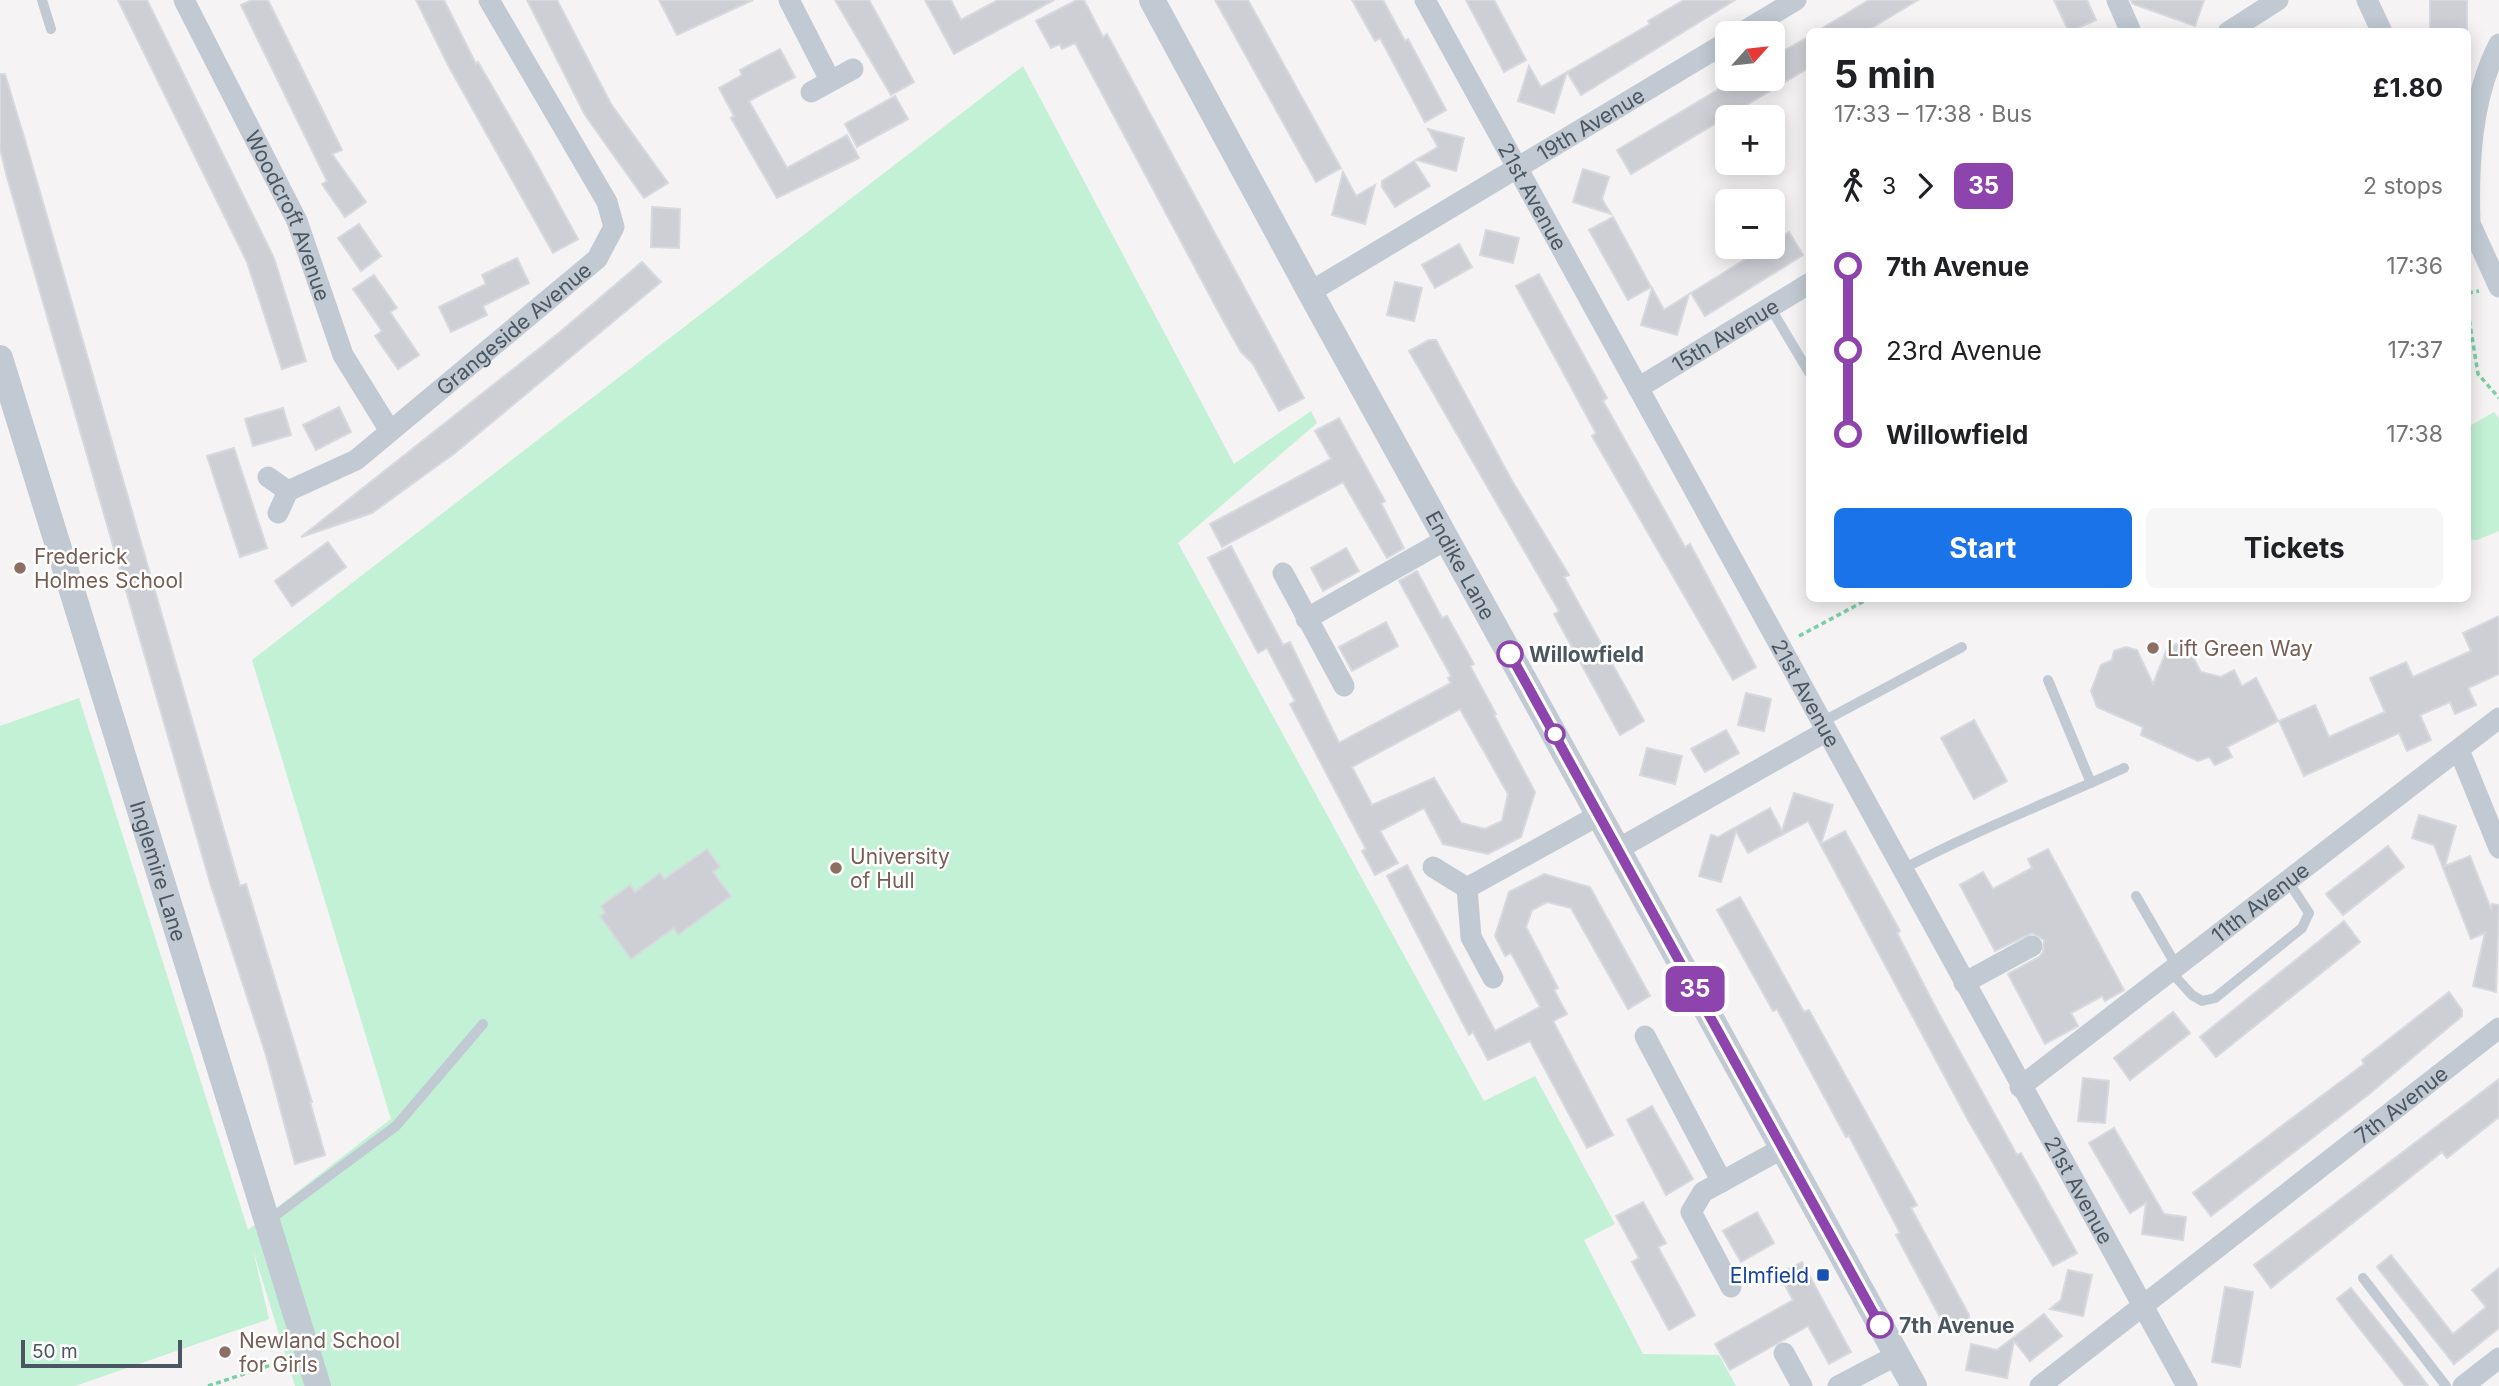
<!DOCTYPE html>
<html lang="en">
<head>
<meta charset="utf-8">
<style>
  :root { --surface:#fff; --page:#f6f6f6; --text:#202124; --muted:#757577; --accent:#1a73e8 }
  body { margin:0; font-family:Inter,sans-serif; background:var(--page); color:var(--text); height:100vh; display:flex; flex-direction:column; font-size:26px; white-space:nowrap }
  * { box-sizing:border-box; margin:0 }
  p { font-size:23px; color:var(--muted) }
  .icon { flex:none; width:38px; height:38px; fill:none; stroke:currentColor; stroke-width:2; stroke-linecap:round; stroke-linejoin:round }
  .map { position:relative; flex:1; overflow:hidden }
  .sheet { position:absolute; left:1806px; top:28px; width:665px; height:574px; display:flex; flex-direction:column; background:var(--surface); border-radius:10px; box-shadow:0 4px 18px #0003 }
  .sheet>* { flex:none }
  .badge { padding:0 14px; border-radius:10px; font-size:24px; line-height:46px }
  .needle { width:46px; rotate:63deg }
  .controls { position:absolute; left:1715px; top:21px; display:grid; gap:14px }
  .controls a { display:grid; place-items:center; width:70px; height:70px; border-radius:10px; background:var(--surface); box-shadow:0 4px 18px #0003; font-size:35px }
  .scale { position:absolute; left:21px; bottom:18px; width:161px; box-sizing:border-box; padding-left:7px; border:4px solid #4a5661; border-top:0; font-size:19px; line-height:24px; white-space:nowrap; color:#4a5661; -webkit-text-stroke:5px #fff; paint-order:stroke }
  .map>.badge { position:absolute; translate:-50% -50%; box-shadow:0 0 0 4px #fff }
  .legs { display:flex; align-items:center; gap:10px; height:77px; padding:0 28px; font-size:23px }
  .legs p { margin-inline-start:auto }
  .headline { display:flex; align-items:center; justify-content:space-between; height:119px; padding:0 28px }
  h1 { font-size:38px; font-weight:700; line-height:52px }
  .button { display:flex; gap:14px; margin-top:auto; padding:14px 28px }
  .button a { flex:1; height:80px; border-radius:10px; background:var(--accent); color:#fff; font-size:28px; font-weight:700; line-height:80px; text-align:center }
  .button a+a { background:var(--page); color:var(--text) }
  ul { padding:0 28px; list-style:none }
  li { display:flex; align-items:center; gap:24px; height:84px; font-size:26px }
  li i { display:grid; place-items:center; width:10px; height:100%; margin:0 9px; background:currentColor }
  li i::after { content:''; width:18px; height:18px; margin:-9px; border:5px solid; border-radius:50%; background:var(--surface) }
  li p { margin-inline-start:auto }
  li:first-child i { background:linear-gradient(#0000 50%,currentColor 0) }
  li:last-child i { background:linear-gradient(currentColor 50%,#0000 0) }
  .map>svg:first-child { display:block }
</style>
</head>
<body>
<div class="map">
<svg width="2499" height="1386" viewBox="0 0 2499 1386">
  <rect width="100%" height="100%" fill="#f5f3f3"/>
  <!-- green -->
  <g fill="#c3f1d5">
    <polygon points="1023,66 1234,464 1311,411 1317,423 1178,543 1484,1101 1535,1076 1615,1224 1584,1240 1643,1354 1719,1355 1736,1386 295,1386 253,1250 269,1319 75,1386 0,1386 0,726 79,698 248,1230 391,1119 252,660"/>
    <polygon points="2494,412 2499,418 2499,531 2477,540 2468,539 2468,427"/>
  </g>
  <!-- building -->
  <g fill="#cdcfd5" stroke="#d7d9de" stroke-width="2" fill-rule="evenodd">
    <polygon points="118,0 147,0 274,258 306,361 282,369 247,262"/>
    <polygon points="252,0 268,0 342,150 332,154 366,202 345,217 322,184 327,181 241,5"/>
    <polygon points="416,0 444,0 476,64 478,62 533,157 578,239 553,253 448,65"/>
    <polygon points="527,0 557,0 611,104 668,183 644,198 585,115"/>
    <polygon points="659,0 753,0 677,35"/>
    <polygon points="835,0 869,0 914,82 891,95"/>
    <polygon points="925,0 951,0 961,20 998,0 1054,0 954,54"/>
    <polygon points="1077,0 1084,0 1103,37 1107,34 1304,398 1279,411 1253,364 1241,352 1224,322 1075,43 1062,49 1060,44 1051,48 1036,21"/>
    <polygon points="1215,0 1248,0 1341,168 1316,182"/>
    <polygon points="1352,0 1383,0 1405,41 1408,39 1446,110 1425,122 1380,38 1375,41"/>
    <polygon points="1466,0 1494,0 1526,60 1504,72"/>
    <polygon points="1684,0 1735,0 1581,95 1567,72 1554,113 1518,101 1529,66 1541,87 1650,24 1648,21"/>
    <polygon points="1869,0 1918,0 1865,32 1816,32"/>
    <polygon points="2054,0 2087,0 2096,20 2069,32"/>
    <polygon points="2131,0 2204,0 2195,26 2133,4"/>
    <rect x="2430" y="0" width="37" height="32"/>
    <polygon points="1810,36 1810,67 1631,174 1617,150 1736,79 1773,79 1773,57"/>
    <polygon points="780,49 795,77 749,101 787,168 847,135 859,158 777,198 731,118 734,116 719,88 742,75 740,70"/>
    <polygon points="0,74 5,74 27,147 240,886 246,884 312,1102 310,1102 325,1155 295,1164 266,1055 211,886 7,177 0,149"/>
    <polygon points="895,96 908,119 857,147 845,124"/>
    <polygon points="1428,129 1464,138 1456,171 1416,160 1438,147"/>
    <polygon points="1414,161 1430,186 1395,207 1382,187 1382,181"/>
    <polygon points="1583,169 1609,177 1602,199 1611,214 1573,202"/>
    <polygon points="1343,172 1356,196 1375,185 1365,224 1332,215"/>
    <polygon points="652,207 680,209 679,248 651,247"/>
    <polygon points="1613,217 1651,287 1628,300 1589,230"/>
    <polygon points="359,224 381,256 361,271 338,238"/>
    <polygon points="1486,230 1519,238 1513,263 1480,255"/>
    <polygon points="1789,232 1803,255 1705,316 1691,293 1765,247 1773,247 1773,242"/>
    <polygon points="1459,244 1472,267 1435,288 1422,265"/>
    <polygon points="517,258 529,283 483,306 487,315 451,332 439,307 486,284 482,275"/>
    <polygon points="642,262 661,282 455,453 372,513 301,537 560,332"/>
    <polygon points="1539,274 1607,398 1603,401 1685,547 1690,544 1756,667 1733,680 1592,436 1596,433 1516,286"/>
    <polygon points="374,275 397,308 390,312 419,355 398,369 375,336 382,331 353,289"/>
    <polygon points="1395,282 1422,288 1414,321 1387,315"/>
    <polygon points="1652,288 1664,310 1689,294 1677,335 1641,325"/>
    <polygon points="1429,340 1436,340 1511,479 1569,575 1564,577 1644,721 1620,735 1554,614 1559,611 1409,351"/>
    <polygon points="339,407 351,432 316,450 303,425"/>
    <polygon points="283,408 291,435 253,446 245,419"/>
    <polygon points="1339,418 1385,501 1381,503 1404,548 1387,558 1343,482 1222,547 1210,524 1331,459 1315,431"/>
    <polygon points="234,448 267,548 240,557 207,456"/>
    <polygon points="328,542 346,567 292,606 275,581"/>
    <path d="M1231 546 1283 645 1290 642 1339 743 1451 683 1448 678 1451 676 1399 581 1417 571 1442 618 1447 616 1474 664 1470 666 1496 714 1494 715 1535 792 1521 837 1488 854 1443 844 1424 808 1380 831 1398 863 1375 875 1362 851 1366 849 1290 704 1295 701 1267 648 1258 653 1208 558ZM1460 709 1508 794 1502 821 1485 829 1461 823 1434 778 1372 805 1352 767Z"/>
    <polygon points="1346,548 1359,571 1323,591 1311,568"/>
    <polygon points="2499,616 2499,674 2468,688 2476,705 2455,714 2450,702 2420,715 2431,740 2407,751 2399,733 2304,776 2279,721 2315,705 2329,737 2385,712 2370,678 2406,662 2413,677 2471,651 2463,633"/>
    <polygon points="1386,622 1398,646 1352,671 1339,647"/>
    <polygon points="2176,644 2188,648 2201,672 2221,677 2234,670 2242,686 2256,678 2278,721 2227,747 2232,757 2215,765 2209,757 2198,761 2141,735 2143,727 2097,707 2091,691 2101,665 2112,660 2114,651 2126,647 2137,650 2153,684 2167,649"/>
    <polygon points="1746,693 1771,699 1764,731 1738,725"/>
    <polygon points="1974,720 2007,781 1974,799 1941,738"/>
    <polygon points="1726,730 1739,753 1705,772 1691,749"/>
    <polygon points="1647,748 1682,756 1675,784 1640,775"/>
    <polygon points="1794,793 1833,805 1821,844 1845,831 1900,931 1897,933 1938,1012 2017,1155 2021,1153 2077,1253 2053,1266 1968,1120 1808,821 1748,853 1736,831 1721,882 1699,876 1711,835 1718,837 1770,808 1782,831"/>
    <polygon points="2419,815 2456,826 2445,866 2470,856 2491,909 2492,904 2499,905 2496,992 2473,986 2485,933 2471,939 2434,845 2412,838"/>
    <polygon points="2388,846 2404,867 2343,915 2326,894"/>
    <polygon points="707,849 720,867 713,872 731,896 678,935 674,928 631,959 600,916 605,913 601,906 630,885 635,892 660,873 664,879"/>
    <polygon points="2048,849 2124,990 2105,1001 2102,996 2071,1013 2078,1026 2045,1044 2008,974 2039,957 2043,952 2044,940 2032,933 1995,951 1960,885 1983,872 1993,889 2032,868 2028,859"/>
    <polygon points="1407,865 1495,1031 1540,1007 1511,953 1505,956 1495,936 1509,892 1544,874 1590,887 1650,996 1628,1009 1571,908 1547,902 1532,910 1526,927 1558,988 1554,990 1567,1014 1553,1021 1613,1135 1587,1148 1530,1041 1488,1060 1473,1032 1469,1035 1387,876"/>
    <polygon points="1740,897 1804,1012 1809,1010 1917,1205 1911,1208 1969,1315 1969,1322 1949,1334 1896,1235 1900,1233 1849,1136 1846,1137 1777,1009 1773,1011 1717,910"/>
    <polygon points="2344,921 2360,942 2216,1057 2200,1037"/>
    <polygon points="2449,992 2462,1010 2462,1016 2368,1095 2211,1216 2193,1193 2364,1064 2362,1060"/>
    <polygon points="2173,1012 2190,1033 2130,1080 2114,1058"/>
    <polygon points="2083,1078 2109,1081 2105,1123 2078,1121"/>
    <polygon points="2499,1079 2499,1117 2447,1158 2442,1152 2271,1288 2254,1265"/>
    <polygon points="1652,1106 1693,1179 1666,1195 1627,1120"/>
    <polygon points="2114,1128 2164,1214 2186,1217 2183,1240 2142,1234 2146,1203 2130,1213 2089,1143"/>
    <polygon points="1643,1202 1666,1243 1658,1247 1695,1315 1669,1330 1632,1262 1639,1258 1616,1216"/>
    <polygon points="1757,1212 1774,1243 1741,1262 1723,1231"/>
    <polygon points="2391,1255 2453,1334 2486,1307 2472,1290 2499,1268 2499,1328 2454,1364 2377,1267"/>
    <polygon points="1802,1262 1851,1352 1829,1364 1808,1326 1730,1370 1715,1344 1793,1300 1779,1274"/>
    <polygon points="2068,1270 2092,1275 2083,1316 2050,1309 2061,1300"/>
    <polygon points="2225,1287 2253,1292 2240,1367 2212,1362"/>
    <polygon points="2351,1288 2418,1372 2428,1386 2405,1386 2352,1319 2337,1299"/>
    <polygon points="2044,1314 2062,1336 2030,1361 2014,1341 2007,1378 1966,1370 1971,1344 1997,1350"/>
  </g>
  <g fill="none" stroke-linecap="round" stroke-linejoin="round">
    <!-- path -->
    <g stroke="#7ad0a6" stroke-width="3.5" stroke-dasharray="5 3.5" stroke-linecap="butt">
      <polyline points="2468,293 2479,291"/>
      <polyline points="2468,312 2478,374 2499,398"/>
      <polyline points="1799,636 1870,598"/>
      <polyline points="208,1386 286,1360"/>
    </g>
    <!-- service -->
    <g stroke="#c1cad2" stroke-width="10">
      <polyline points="42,0 51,29"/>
      <polyline points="1770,307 1810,374"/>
      <polyline points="2048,680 2091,783"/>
      <polyline points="1820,723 1962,647"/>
      <path d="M1901 870C1974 831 2050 802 2124 768"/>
      <polyline points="2136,896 2177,967"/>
      <polyline points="2171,972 2192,995 2202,1001 2215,998 2302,928 2309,913 2288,881"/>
      <polyline points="268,1221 396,1126 483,1024"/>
      <polyline points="2363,1278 2446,1386"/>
    </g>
    <!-- minor -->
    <g stroke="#c1cad2" stroke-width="21">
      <path id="s1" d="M184 0 297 221 343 355 390 431"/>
      <polyline points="789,0 830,80"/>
      <path id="s2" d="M1425 0 2187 1386"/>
      <polyline points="2117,0 2131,32"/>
      <polyline points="2367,0 2382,32"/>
      <polyline points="2228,32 2278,0"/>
      <polyline points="1741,33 1796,0"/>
      <polyline points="811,92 853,69"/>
      <polyline points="2468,219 2499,287"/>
      <path d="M2470 224C2468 165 2471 98 2499 44"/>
      <path id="s3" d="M1310 292 1727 42"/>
      <path id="s4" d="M1638 388 1810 283"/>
      <polyline points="268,477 288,491 278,513"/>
      <path id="s5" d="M288 491 356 460 597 259 614 227 607 202 489 0"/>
      <polyline points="1283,573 1344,686"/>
      <polyline points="1306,619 1447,539"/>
      <polyline points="2459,750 2499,848"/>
      <polyline points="1618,849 1825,732"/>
      <polyline points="1433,867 1467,888 1471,937 1493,978"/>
      <polyline points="1467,888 1599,815"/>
      <polyline points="1964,983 2032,946"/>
      <polyline points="1645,1036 1722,1182"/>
      <path id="s6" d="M2020 1087 2499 718"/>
      <polyline points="1731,1287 1691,1212 1703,1192 1783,1148"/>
      <polyline points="1784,1353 1802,1386"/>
      <polyline points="1838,1386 1897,1355"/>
      <path id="s7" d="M2040 1386 2499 1028"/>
      <polyline points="2463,1386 2499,1358"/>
    </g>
    <!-- tertiary -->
    <g stroke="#c1cad2" stroke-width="26">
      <path id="s8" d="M1152 0 1310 292 1914 1386"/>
      <path id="s9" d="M0 358 318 1386"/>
    </g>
  </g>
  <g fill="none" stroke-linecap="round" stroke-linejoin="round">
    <defs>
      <polyline id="line-1" points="1510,654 1880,1325"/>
    </defs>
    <!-- line-1 casing -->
    <use href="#line-1" stroke="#fff" stroke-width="16"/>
    <!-- line-1 -->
    <use href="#line-1" stroke="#8e44ad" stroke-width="10"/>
  </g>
  <!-- markers -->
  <g fill="#8d6e63" stroke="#fff" stroke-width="2.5">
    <circle cx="20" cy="568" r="7"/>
    <circle cx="2153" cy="648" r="7"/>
    <circle cx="836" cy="868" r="7"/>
    <circle cx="225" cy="1352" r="7"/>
  </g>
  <g fill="#fff" stroke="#8e44ad" stroke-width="3.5">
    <circle cx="1510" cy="654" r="12"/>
    <circle cx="1555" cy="734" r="9"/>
    <circle cx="1880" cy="1325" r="12"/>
  </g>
  <rect fill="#1a4fb4" stroke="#fff" stroke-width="2.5" x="1816" y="1268" width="14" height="14" rx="3.5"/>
  <g text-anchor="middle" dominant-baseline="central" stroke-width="5" stroke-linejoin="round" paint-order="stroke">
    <!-- street labels -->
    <g font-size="21" fill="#4a5661" stroke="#fff">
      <text stroke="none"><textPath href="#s3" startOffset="327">19th Avenue</textPath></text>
      <text stroke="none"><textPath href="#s2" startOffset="224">21st Avenue</textPath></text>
      <text stroke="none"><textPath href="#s1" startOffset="240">Woodcroft Avenue</textPath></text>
      <text stroke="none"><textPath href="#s5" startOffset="280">Grangeside Avenue</textPath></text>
      <text stroke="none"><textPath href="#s4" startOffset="102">15th Avenue</textPath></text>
      <text stroke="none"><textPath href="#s8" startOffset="644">Endike Lane</textPath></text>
      <text stroke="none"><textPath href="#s2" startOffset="791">21st Avenue</textPath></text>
      <text stroke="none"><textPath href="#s9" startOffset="537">Inglemire Lane</textPath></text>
      <text stroke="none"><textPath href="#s6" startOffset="303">11th Avenue</textPath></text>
      <text stroke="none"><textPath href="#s7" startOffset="458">7th Avenue</textPath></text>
      <text stroke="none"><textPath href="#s2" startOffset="1358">21st Avenue</textPath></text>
    </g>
    <!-- education labels -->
    <g font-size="21" fill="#785e54" stroke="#fff" text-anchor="start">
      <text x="34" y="556">Frederick<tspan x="34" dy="24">Holmes School</tspan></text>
      <text x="2167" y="648">Lift Green Way</text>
      <text x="850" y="856">University<tspan x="850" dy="24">of Hull</tspan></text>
      <text x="239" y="1340">Newland School<tspan x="239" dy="24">for Girls</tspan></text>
    </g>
    <!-- stop labels -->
    <g font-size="21" font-weight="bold" fill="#4a5661" stroke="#fff" text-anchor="start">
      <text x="1529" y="654">Willowfield</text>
      <text x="1899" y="1325">7th Avenue</text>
    </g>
    <!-- transit labels -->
    <g font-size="21" fill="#164399" stroke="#fff" text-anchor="end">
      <text x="1809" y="1275">Elmfield</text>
    </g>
  </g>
</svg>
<div class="controls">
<a><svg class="needle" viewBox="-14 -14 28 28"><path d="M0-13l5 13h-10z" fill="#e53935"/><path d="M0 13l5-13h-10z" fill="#757577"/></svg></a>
<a>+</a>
<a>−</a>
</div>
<div class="scale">50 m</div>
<b class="badge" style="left:1695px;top:989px;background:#8e44ad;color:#fff">35</b>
<section class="sheet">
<div class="headline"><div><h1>5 min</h1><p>17:33 – 17:38 · Bus</p></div><b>£1.80</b></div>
<div class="legs"><svg class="icon" aria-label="walk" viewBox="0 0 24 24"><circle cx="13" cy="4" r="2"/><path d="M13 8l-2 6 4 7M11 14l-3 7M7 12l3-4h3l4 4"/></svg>3<svg class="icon" aria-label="forward" viewBox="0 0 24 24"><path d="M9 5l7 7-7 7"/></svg><b class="badge" style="background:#8e44ad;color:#fff">35</b><p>2 stops</p></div>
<ul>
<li><i style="color:#8e44ad"></i><b>7th Avenue</b><p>17:36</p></li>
<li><i style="color:#8e44ad"></i><span>23rd Avenue</span><p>17:37</p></li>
<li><i style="color:#8e44ad"></i><b>Willowfield</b><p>17:38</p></li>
</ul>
<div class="button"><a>Start</a><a>Tickets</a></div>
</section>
</div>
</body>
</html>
